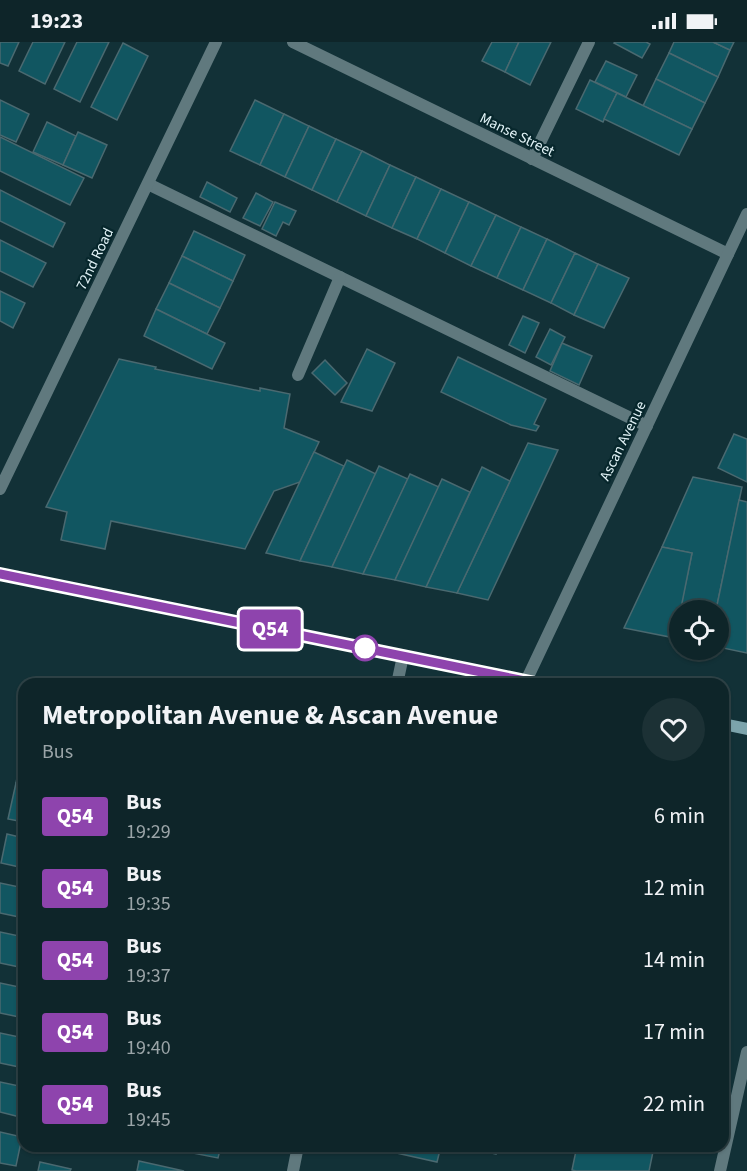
<!DOCTYPE html>
<html lang="en">
<head>
<meta charset="utf-8">
<style>
  :root { --surface:#0e2529; --page:#1c3135; --text:#f1f3f6; --muted:#9ba5a8; --line:#2e4246 }
  body { margin:0; font-family:"Source Sans 3",sans-serif; background:var(--page); color:var(--text); height:100vh; display:flex; flex-direction:column; font-size:22px; white-space:nowrap }
  * { box-sizing:border-box; margin:0 }
  p { font-size:20px; color:var(--muted) }
  .icon { flex:none; width:33px; height:33px; fill:none; stroke:currentColor; stroke-width:2; stroke-linecap:round; stroke-linejoin:round }
  .map { position:relative; flex:1; overflow:hidden }
  .side { position:absolute; left:18px; top:636px; width:711px; height:474px; display:flex; flex-direction:column; background:var(--surface); border-radius:18px; box-shadow:0 2px 4px #0004,0 0 0 2px var(--line) }
  .side>* { flex:none }
  .badge { padding:0 12px; border-radius:4px; font-size:21px; line-height:39px }
  .fabs { position:absolute; left:669px; top:558px; display:grid; gap:12px }
  .fabs a { display:grid; place-items:center; width:60px; height:60px; border-radius:50%; background:var(--surface); box-shadow:0 2px 4px #0004,0 0 0 2px var(--line); font-size:30px }
  .map>.badge { position:absolute; translate:-50% -50%; box-shadow:0 0 0 3px #fff }
  .round { display:grid; place-items:center; flex:none; width:63px; height:63px; border-radius:32px; background:var(--page) }
  .head { display:flex; align-items:center; justify-content:space-between; height:102px; padding:0 24px }
  h1 { font-size:28px; font-weight:700; line-height:45px }
  ul { padding:0; list-style:none }
  li { display:flex; align-items:center; gap:18px; height:72px; padding:0 24px }
  li div { flex:1 }
  li b { display:block; font-size:22px }
  li em { font-style:normal }
  li .badge { min-width:66px; font-weight:700; text-align:center }
  .status { display:flex; justify-content:space-between; align-items:center; height:42px; padding:0 30px; background:var(--surface); direction:ltr }
  .status svg { height:16px; fill:currentColor }
  .map>svg:first-child { display:block }
</style>
</head>
<body>
<div class="status"><b>19:23</b><svg viewBox="0 0 49 12"><path d="M0 12V9h3v3zM5 12V6h3v6zM10 12V3h3v9zM15 12V0h3v12zM26 1h20v11H26zM47 4h2v5h-2z"/></svg></div>
<div class="map">
<svg width="747" height="1129" viewBox="0 0 747 1129">
  <rect width="100%" height="100%" fill="#123137"/>
  <!-- building -->
  <g fill="#115661" stroke="#4a6970" stroke-width="1.5">
    <polygon points="0,0 19,0 8,24 0,21"/>
    <polygon points="33,0 65,0 45,42 19,29"/>
    <polygon points="77,0 109,0 80,60 54,47"/>
    <polygon points="492,0 519,0 505,30 482,19"/>
    <polygon points="519,0 551,0 530,43 505,30"/>
    <polygon points="615,0 646,0 650,2 642,16 614,1"/>
    <polygon points="674,0 713,0 730,8 718,35 669,11"/>
    <polygon points="713,0 734,0 730,8"/>
    <polygon points="123,1 148,14 117,78 91,65"/>
    <polygon points="669,11 718,35 705,61 656,37"/>
    <polygon points="606,19 637,33 626,55 595,40"/>
    <polygon points="656,37 705,61 692,87 643,64"/>
    <polygon points="590,38 617,51 603,80 576,67"/>
    <polygon points="617,51 692,87 679,113 604,77"/>
    <polygon points="0,58 29,72 16,100 0,93"/>
    <polygon points="255,58 284,72 260,123 230,109"/>
    <polygon points="284,72 309,84 285,135 260,123"/>
    <polygon points="47,80 76,94 63,123 33,110"/>
    <polygon points="309,84 336,97 312,148 285,135"/>
    <polygon points="78,90 107,103 92,136 63,123"/>
    <polygon points="0,95 84,136 70,163 0,129"/>
    <polygon points="336,97 362,109 337,160 312,148"/>
    <polygon points="362,109 390,123 366,174 337,160"/>
    <polygon points="390,123 416,135 392,186 366,174"/>
    <polygon points="416,135 441,147 417,197 392,186"/>
    <polygon points="207,140 237,156 230,170 200,155"/>
    <polygon points="441,147 469,160 445,211 417,197"/>
    <polygon points="0,148 65,181 53,205 0,179"/>
    <polygon points="256,151 273,160 260,184 243,176"/>
    <polygon points="275,160 296,169 289,183 283,180 276,194 262,187"/>
    <polygon points="469,160 496,173 471,224 445,211"/>
    <polygon points="496,173 521,185 497,236 471,224"/>
    <polygon points="521,185 547,197 523,248 497,236"/>
    <polygon points="194,189 245,213 233,239 182,214"/>
    <polygon points="547,197 575,211 551,261 523,248"/>
    <polygon points="0,198 46,221 33,245 0,229"/>
    <polygon points="575,211 598,222 574,273 551,261"/>
    <polygon points="182,214 233,239 220,266 169,241"/>
    <polygon points="598,222 629,236 604,286 574,273"/>
    <polygon points="169,241 220,266 207,292 156,267"/>
    <polygon points="0,249 25,261 13,286 0,279"/>
    <polygon points="156,267 225,301 212,327 144,294"/>
    <polygon points="523,274 539,281 525,311 509,303"/>
    <polygon points="550,287 565,295 551,323 536,315"/>
    <polygon points="562,301 592,314 579,343 550,329"/>
    <polygon points="367,307 395,321 372,369 341,360"/>
    <polygon points="458,315 546,357 534,382 539,384 536,389 511,383 441,350"/>
    <polygon points="119,317 156,325 155,327 260,349 260,346 290,352 284,386 319,400 300,440 274,449 245,507 111,479 105,507 61,498 67,470 46,465"/>
    <polygon points="325,318 347,341 335,353 312,331"/>
    <polygon points="734,392 747,397 747,440 718,426"/>
    <polygon points="528,401 558,408 488,558 457,551"/>
    <polygon points="314,410 344,424 300,519 266,511"/>
    <polygon points="347,418 376,432 332,525 300,519"/>
    <polygon points="379,424 408,437 363,532 332,525"/>
    <polygon points="482,425 510,439 457,551 426,545"/>
    <polygon points="410,432 439,445 395,538 363,532"/>
    <polygon points="693,435 742,445 716,568 680,568 692,511 662,505"/>
    <polygon points="442,437 470,450 426,545 395,538"/>
    <polygon points="739,458 747,460 747,611 718,605 718,568 716,568"/>
    <polygon points="662,505 692,511 675,596 624,586"/>
    <polygon points="23,707 24,707 24,743 16,741"/>
    <polygon points="16,741 24,743 24,780 8,777"/>
    <polygon points="7,792 24,796 24,826 1,821"/>
    <polygon points="0,841 24,846 24,876 0,871"/>
    <polygon points="0,890 24,895 24,926 0,921"/>
    <polygon points="0,941 24,946 24,976 0,971"/>
    <polygon points="0,991 24,996 24,1026 0,1021"/>
    <polygon points="0,1040 24,1045 24,1076 0,1070"/>
    <polygon points="0,1090 22,1095 16,1124 0,1121"/>
    <polygon points="157,1104 221,1104 218,1116"/>
    <polygon points="375,1104 441,1104 437,1120 374,1106"/>
    <polygon points="462,1104 497,1104 496,1112"/>
    <polygon points="577,1104 651,1104 654,1105 649,1129 576,1129 572,1128"/>
    <polygon points="139,1119 184,1129 137,1129"/>
    <polygon points="40,1120 71,1127 70,1129 38,1129"/>
  </g>
  <g fill="none" stroke-linecap="round" stroke-linejoin="round">
    <!-- service -->
    <g stroke="#60797e" stroke-width="12">
      <polyline points="532,117 589,0"/>
      <polyline points="148,142 647,384"/>
      <polyline points="298,333 340,235"/>
    </g>
    <!-- minor -->
    <g stroke="#60797e" stroke-width="12">
      <polyline points="293,0 728,212"/>
      <polyline points="0,447 216,0"/>
      <polyline points="526,639 747,172"/>
      <polyline points="397,642 403,614"/>
      <polyline points="293,1129 298,1104"/>
      <polyline points="720,1129 747,1010"/>
    </g>
    <!-- secondary -->
    <g stroke="#7ca4ac" stroke-width="12">
      <polyline points="0,532 540,642"/>
      <polyline points="723,682 747,687"/>
    </g>
  </g>
  <g fill="none" stroke-linecap="round" stroke-linejoin="round">
    <defs>
      <polyline id="line" points="0,532 540,642"/>
    </defs>
    <!-- line casing -->
    <use href="#line" stroke="#fff" stroke-width="14"/>
    <!-- line -->
    <use href="#line" stroke="#8e44ad" stroke-width="9"/>
  </g>
  <!-- markers -->
  <circle fill="#fff" stroke="#8e44ad" stroke-width="3" cx="365" cy="606" r="12"/>
  <g text-anchor="middle" dominant-baseline="central" stroke-width="4.5" stroke-linejoin="round" paint-order="stroke">
    <!-- street labels -->
    <g font-size="15" fill="#e3f4f8" stroke="#07272c">
      <text transform="translate(517 93) rotate(26)">Manse Street</text>
      <text transform="translate(95 217) rotate(-64)">72nd Road</text>
      <text transform="translate(623 399) rotate(-64)">Ascan Avenue</text>
    </g>
  </g>
</svg>
<div class="fabs">
<a><svg class="icon" aria-label="locate" viewBox="0 0 24 24"><circle cx="12" cy="12" r="6"/><path d="M12 2v4M12 18v4M2 12h4M18 12h4"/></svg></a>
</div>
<b class="badge" style="left:270px;top:587px;background:#8e44ad;color:#fff">Q54</b>
<section class="side">
<div class="head"><div><h1>Metropolitan Avenue &amp; Ascan Avenue</h1><p>Bus</p></div><a class="round"><svg class="icon" aria-label="heart" viewBox="0 0 24 24"><path d="M12 20l-8-8c-3-5 5-10 8-4 3-6 11-1 8 4z"/></svg></a></div>
<ul>
<li><span class="badge" style="background:#8e44ad;color:#fff">Q54</span><div><b>Bus</b><p>19:29</p></div><em>6 min</em></li>
<li><span class="badge" style="background:#8e44ad;color:#fff">Q54</span><div><b>Bus</b><p>19:35</p></div><em>12 min</em></li>
<li><span class="badge" style="background:#8e44ad;color:#fff">Q54</span><div><b>Bus</b><p>19:37</p></div><em>14 min</em></li>
<li><span class="badge" style="background:#8e44ad;color:#fff">Q54</span><div><b>Bus</b><p>19:40</p></div><em>17 min</em></li>
<li><span class="badge" style="background:#8e44ad;color:#fff">Q54</span><div><b>Bus</b><p>19:45</p></div><em>22 min</em></li>
</ul>
</section>
</div>
</body>
</html>
